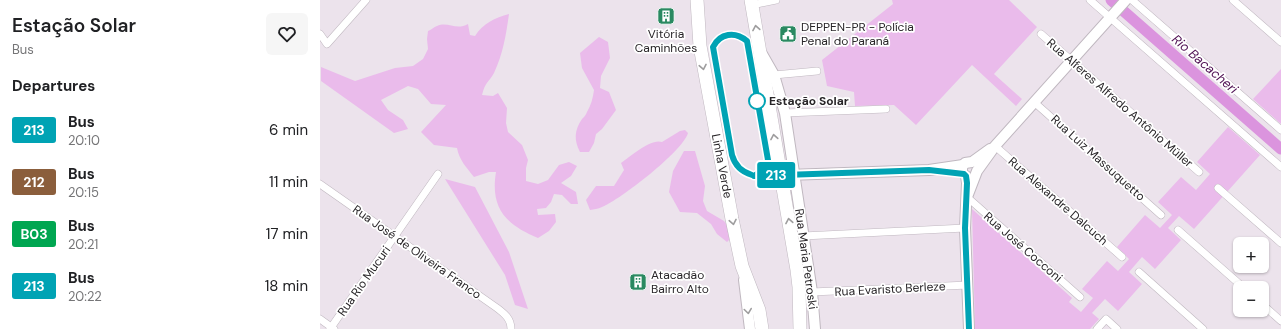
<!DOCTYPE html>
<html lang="en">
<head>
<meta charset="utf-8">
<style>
  :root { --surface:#fff; --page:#f6f6f6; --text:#202124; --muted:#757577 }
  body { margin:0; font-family:"DM Sans",sans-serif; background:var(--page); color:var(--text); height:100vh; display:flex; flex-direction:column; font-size:15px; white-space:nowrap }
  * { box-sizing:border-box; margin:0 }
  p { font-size:13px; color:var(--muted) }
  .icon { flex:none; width:22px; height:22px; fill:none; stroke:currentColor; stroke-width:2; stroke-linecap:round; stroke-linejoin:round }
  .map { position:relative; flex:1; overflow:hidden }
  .panel { display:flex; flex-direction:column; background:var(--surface); width:320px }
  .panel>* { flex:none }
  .badge { padding:0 8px; border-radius:3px; font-size:14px; line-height:26px }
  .tools { position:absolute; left:913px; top:237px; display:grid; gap:8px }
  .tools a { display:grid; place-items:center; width:36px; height:36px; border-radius:6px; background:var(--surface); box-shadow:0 1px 3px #0004; font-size:20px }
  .map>.badge { position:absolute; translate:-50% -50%; box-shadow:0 0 0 2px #fff }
  h2 { padding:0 12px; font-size:15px; line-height:36px }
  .round { display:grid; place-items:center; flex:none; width:42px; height:42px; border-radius:6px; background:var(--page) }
  .head { display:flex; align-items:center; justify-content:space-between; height:68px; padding:0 12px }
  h1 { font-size:19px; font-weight:600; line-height:30px }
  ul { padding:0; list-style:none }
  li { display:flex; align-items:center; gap:12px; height:52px; padding:0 12px }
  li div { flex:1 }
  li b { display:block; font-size:15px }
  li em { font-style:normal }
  li .badge { min-width:44px; font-weight:700; text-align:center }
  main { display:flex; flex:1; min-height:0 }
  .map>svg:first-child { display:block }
</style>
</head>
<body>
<main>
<section class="panel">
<div class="head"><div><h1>Estação Solar</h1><p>Bus</p></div><a class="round"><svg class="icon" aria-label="heart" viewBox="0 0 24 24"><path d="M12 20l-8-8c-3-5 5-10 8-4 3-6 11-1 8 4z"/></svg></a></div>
<h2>Departures</h2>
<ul>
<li><span class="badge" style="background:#00a3b4;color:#fff">213</span><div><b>Bus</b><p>20:10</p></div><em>6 min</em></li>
<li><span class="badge" style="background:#8b5e3c;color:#fff">212</span><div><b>Bus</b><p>20:15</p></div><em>11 min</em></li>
<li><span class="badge" style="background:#00a651;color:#fff">B03</span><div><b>Bus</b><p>20:21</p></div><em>17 min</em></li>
<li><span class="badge" style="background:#00a3b4;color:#fff">213</span><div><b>Bus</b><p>20:22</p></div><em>18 min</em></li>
</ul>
</section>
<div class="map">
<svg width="961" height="329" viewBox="0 0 961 329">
  <rect width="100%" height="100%" fill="#ece3ec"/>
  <!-- green -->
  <g fill="#eabbeb">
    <polygon points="572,0 689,0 717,27 674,74 702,99 696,106 652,65 596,125 574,105 535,106 534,92 507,86 502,60 573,4"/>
    <path d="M189 14C186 35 183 54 174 73 169 82 165 82 162 95L173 96 178 93 187 108 186 123 188 132 202 145 208 160 206 168V181L218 184 228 180 239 165 249 162 257 166 251 176 241 183 256 192 258 204H251L242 195 234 194 231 202 226 208 217 209 218 215 235 214 236 222 229 231 218 238C186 225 170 208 176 172H169L154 177C147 168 139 160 137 148L114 145 101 132 126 105 111 104 98 89 88 86 61 100 68 110 83 120 88 129 74 133 1 81V67L35 81 75 68 93 66 103 59 108 49 107 39 108 31C111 30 114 27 117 26 128 21 136 31 148 24L150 35 155 36C163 23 175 18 189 14Z"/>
    <path d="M279 37 288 42 290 58 281 76 280 88 289 92 296 110 282 129 276 134 274 143 269 152H260C254 140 254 131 262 119 264 117 266 115 267 112 271 105 273 98 274 90L262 68 260 53Z"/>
    <polygon points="961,69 961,124 933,99"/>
    <polygon points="908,127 940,155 874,229 859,216 848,228 861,240 835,269 822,257 809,272 822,284 798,311 785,299 772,313 779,319 770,329 655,329 652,209 752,298 749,302 761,312 773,298 762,289 787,261 798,271 809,259 797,247 825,215 840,228 852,215 838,202 861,177 876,190 890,174 877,162"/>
    <path d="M365 130 368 133C363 151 300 200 282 207 278 209 274 209 270 210L266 200 276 186H294L304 170 301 163C311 156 331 138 342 142L360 131Z"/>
    <polygon points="364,151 375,151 385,186 383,201 387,211 404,221 414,235 407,242 397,234 391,224 377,213 360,212 349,192 353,171"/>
    <polygon points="125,179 155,187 189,252 208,309 195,305 185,275"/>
  </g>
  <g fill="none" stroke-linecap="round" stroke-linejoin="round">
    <!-- river -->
    <polyline stroke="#db94de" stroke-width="11" points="791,0 961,149"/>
    <defs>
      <g id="street">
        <polyline points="770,0 961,167"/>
        <polyline points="812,0 961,130"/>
        <polyline points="913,0 961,42"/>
        <polyline points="432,5 456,0"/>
        <polyline points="0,34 7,44 46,0"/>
        <polyline points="721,34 879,172"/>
        <polyline points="454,75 497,71"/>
        <polyline points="714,102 841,215"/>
        <polyline points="465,113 566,109"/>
        <polyline points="675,146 802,257"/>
        <path d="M0 184 177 308C185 314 191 319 191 329"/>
        <polyline points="898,188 961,243"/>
        <polyline points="647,197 760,297"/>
        <polyline points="858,230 924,288"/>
        <polyline points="483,236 645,228"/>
        <polyline points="819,272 883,329"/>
        <polyline points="492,292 648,285"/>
        <polyline points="942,304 961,321"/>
        <polyline points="0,319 14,329"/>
        <polyline points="10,329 118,174"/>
        <polyline points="777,329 786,319 797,329"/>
      </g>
      <g id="secondary">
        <polyline points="442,54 454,75 465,113 492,292 495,329"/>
        <polyline points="642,171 642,167 645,163 652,162 670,149"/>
        <polyline points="468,175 609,170 643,165"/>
        <polyline points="646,176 647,183 645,228 649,329"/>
        <polyline points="647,197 657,171 675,146 806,0"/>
        <polyline points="424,280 430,329"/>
      </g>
      <g id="highway">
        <polyline points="377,0 380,46 412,219 422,266 439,310 442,329"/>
        <polyline points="431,0 477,270 479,287 480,329"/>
      </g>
    </defs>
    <!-- street casing -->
    <use href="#street" stroke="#c0b8c0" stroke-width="8"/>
    <!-- secondary casing -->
    <use href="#secondary" stroke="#c0b8c0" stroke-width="12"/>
    <!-- highway casing -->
    <use href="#highway" stroke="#c0b8c0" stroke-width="14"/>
    <!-- street -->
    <use href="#street" stroke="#fff" stroke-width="7"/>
    <!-- secondary -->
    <use href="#secondary" stroke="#fff" stroke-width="10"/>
    <!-- highway -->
    <use href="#highway" stroke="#fff" stroke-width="13"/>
  </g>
  <!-- one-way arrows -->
  <defs><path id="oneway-chevron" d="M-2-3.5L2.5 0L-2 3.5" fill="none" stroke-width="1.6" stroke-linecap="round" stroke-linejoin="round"/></defs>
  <g stroke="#9e9d9e">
    <use href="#oneway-chevron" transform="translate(436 28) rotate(-100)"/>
    <use href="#oneway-chevron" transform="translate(383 67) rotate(79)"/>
    <use href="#oneway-chevron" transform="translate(454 137) rotate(-100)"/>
    <use href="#oneway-chevron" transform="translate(469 221) rotate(-100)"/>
    <use href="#oneway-chevron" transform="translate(413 222) rotate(79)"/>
    <use href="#oneway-chevron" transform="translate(428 311) rotate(82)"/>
  </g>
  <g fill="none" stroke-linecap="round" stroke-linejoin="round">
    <defs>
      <path id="line" d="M432 175C422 172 415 166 412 155L393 47C400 33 415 31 427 41L448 160 443 170 434 176 609 170 644 174 646 176 647 183 645 228 649 329"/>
    </defs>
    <!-- line casing -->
    <use href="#line" stroke="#fff" stroke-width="9"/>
    <!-- line -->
    <use href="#line" stroke="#00a3b4" stroke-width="6"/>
  </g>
  <!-- icons -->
  <defs>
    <symbol id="building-square" viewBox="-11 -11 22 22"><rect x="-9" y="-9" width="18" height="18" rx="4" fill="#2a8961" stroke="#fff"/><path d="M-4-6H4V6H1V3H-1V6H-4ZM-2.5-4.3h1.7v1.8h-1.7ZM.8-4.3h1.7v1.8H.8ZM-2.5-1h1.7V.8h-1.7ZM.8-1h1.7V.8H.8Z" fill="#fff"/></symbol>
    <symbol id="civic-square" viewBox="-11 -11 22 22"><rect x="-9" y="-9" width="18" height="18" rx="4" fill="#2a8961" stroke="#fff"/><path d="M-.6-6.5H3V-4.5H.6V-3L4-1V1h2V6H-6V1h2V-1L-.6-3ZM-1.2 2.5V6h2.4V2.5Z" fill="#fff"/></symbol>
  </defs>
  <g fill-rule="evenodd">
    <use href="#building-square" x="336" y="6" width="20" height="20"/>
    <use href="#civic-square" x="458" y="24" width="20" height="20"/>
    <use href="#building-square" x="308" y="272" width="20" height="20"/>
  </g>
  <!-- markers -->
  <circle fill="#fff" stroke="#00a3b4" stroke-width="2" cx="437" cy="101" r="8"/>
  <g text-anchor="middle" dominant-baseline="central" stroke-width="3.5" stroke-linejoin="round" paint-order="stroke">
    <!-- poi labels -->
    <g font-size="12" fill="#282528" stroke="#fff" text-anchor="start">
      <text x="481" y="27">DEPPEN-PR - Polícia<tspan x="481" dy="14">Penal do Paraná</tspan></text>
      <text x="346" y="34" text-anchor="middle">Vitória<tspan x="346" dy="14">Caminhões</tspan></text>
      <text x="331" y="275">Atacadão<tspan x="331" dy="14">Bairro Alto</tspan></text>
    </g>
    <!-- stop labels -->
    <g font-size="12" font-weight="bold" fill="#282528" stroke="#fff" text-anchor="start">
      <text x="449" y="101">Estação Solar</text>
    </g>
    <!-- street labels -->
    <g font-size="12" fill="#282528" stroke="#fff">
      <text transform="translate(800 103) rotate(41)">Rua Alferes Alfredo Antônio Müller</text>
      <text transform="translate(778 158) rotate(42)">Rua Luiz Massuquetto</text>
      <text transform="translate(402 166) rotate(79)">Linha Verde</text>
      <text transform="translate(738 201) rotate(41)">Rua Alexandre Dalcuch</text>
      <text transform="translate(703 247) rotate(41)">Rua José Cocconi</text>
      <text transform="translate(97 252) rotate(35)">Rua José de Oliveira Franco</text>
      <text transform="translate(486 259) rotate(82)">Rua Maria Petroski</text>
      <text transform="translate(44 281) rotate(-55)">Rua Rio Mucuri</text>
      <text transform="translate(570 289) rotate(-3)">Rua Evaristo Berleze</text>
    </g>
    <!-- water labels -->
    <g font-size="13" font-style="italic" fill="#4f1053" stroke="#fff">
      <text transform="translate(885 64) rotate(41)">Rio Bacacheri</text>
    </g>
  </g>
</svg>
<div class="tools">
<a>+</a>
<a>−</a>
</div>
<b class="badge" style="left:456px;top:175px;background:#00a3b4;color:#fff">213</b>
</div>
</main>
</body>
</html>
